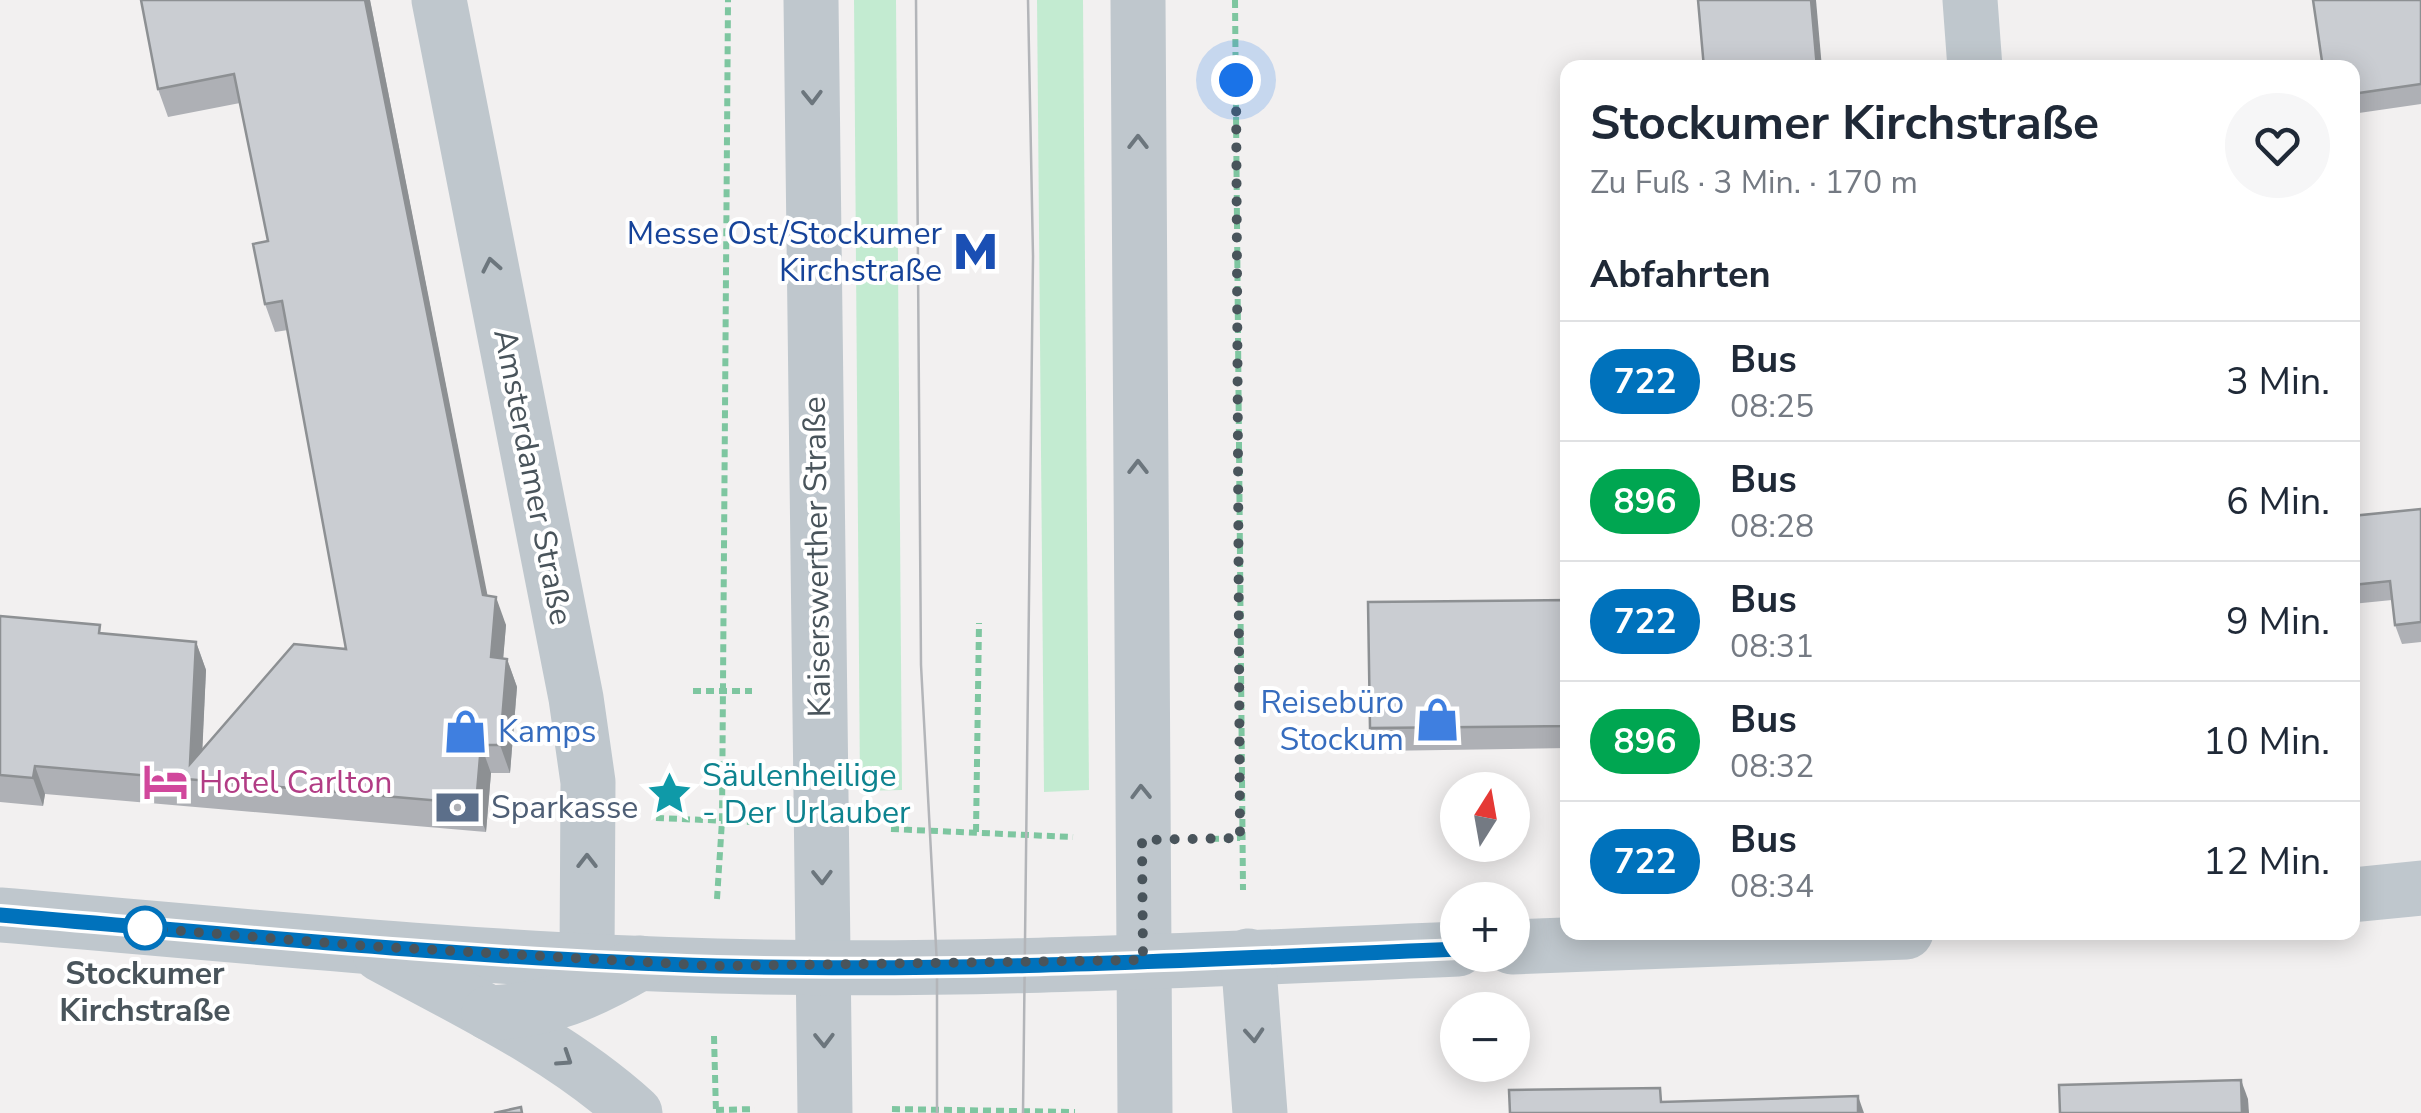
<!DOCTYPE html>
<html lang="de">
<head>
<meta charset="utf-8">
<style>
  :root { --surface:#fff; --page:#f6f6f7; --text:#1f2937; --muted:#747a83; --line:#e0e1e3 }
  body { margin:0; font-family:"Nunito Sans",sans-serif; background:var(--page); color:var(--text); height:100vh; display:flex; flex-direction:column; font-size:38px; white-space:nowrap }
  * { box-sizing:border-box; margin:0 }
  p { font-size:32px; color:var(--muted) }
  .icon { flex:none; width:55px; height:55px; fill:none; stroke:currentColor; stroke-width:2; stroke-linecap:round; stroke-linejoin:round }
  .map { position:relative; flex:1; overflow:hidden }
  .panel { position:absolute; left:1560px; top:60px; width:800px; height:880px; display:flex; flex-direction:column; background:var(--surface); border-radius:20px; box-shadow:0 5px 25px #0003 }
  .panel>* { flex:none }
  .badge { padding:0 20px; border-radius:32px; font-size:35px; line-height:65px }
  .needle { width:65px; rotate:11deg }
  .tools { position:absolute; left:1440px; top:772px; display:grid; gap:20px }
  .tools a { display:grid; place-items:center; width:90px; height:90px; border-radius:50%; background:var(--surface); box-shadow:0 5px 25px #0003; font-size:50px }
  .you { position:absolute; width:50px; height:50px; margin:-25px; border:8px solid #fff; border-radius:50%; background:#1a73e8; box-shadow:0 0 0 15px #1a73e833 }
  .map>.badge { position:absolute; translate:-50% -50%; box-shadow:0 0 0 5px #fff }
  h2 { padding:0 30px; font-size:38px; line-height:90px }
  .round { display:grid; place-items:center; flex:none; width:105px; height:105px; border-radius:52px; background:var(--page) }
  .headline { display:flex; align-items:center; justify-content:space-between; height:170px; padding:0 30px }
  h1 { font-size:48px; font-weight:700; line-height:75px }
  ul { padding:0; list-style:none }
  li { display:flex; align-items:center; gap:30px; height:120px; padding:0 30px; border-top:2px solid var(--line) }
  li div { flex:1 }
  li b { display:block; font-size:38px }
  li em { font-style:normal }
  li .badge { min-width:110px; font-weight:700; text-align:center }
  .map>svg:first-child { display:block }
</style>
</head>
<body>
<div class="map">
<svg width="2421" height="1113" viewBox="0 0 2421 1113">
  <rect width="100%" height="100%" fill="#f2f0f0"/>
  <!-- green -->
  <g fill="#c3ebd1">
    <polygon points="854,0 896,0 902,790 860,791"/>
    <polygon points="1037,0 1083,0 1089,790 1044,792"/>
  </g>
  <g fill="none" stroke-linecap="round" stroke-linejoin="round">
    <!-- path -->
    <g stroke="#7ec6a0" stroke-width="6" stroke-dasharray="8 5" stroke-linecap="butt">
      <polyline points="1235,0 1243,890"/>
      <polyline points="693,691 752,691"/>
      <polyline points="656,818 754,822"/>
      <polyline points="891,829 1073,837"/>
      <polyline points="976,832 979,623"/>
      <polyline points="1211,839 1240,838"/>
      <polyline points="717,899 722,821 728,0"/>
      <polyline points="714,1036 716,1113"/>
      <polyline points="892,1109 1075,1112"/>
      <polyline points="716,1110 755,1109"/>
    </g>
    <!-- minor -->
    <g stroke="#bfc7cd" stroke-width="55">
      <polyline points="439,0 576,698 588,782 587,959"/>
      <polyline points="811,0 825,1113"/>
      <polyline points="1138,0 1145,1113"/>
      <polyline points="1970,0 1975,68"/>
      <polyline points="2352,895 2421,888"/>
      <path d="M0 915C238 935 477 960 717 966 963 973 1211 959 1458 949"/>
      <polyline points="1512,947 1906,932"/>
      <path d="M380 954C468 1002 560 1045 635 1113"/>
      <polyline points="1248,956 1260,1113"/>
      <path d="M489 1013C548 1011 590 992 640 963"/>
    </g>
    <!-- tram -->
    <g stroke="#b3b5b9" stroke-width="2.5">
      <polyline points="916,0 921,665 937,965 937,1113"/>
      <polyline points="1023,1113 1033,256 1028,0"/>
    </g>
  </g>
  <!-- wall -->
  <g fill="#aeb0b5">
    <polygon points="141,0 370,0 487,596 506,625 503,658 507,659 517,687 510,773 491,773 486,832 45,794 43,806 0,802 0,616 103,634 196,642 206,670 202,750 346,649 288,330 275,332 265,304 268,241 240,103 168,117 158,89"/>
    <polygon points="2421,0 2421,104 2352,114 2352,68"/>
    <polygon points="2421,509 2421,642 2402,644 2395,625 2392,600 2352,604 2352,516"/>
    <polygon points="1568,600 1568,748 1378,751 1370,728"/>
  </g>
  <!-- shaded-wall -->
  <g fill="#8d9093">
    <polygon points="365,0 370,0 493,623 483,595"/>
    <polygon points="1811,0 1816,0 1822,68 1817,68"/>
    <polygon points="496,597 506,625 501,685 491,657"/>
    <polygon points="196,642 206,670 201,780 190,764"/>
    <polygon points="507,659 517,687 510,773 500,745"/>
    <polygon points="481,745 491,773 486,832 476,804"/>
    <polygon points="35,766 45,794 43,806 33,778"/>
    <polygon points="2241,1080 2248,1099 2249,1113 2242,1113"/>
    <polygon points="1858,1096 1864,1113 1858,1113"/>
  </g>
  <!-- building -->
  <g fill="#cacdd2" stroke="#8d9093" stroke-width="2.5">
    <polygon points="141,0 365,0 483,595 496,597 491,657 507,659 500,745 481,745 476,804 35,766 33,778 0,775 0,616 100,625 99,633 196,642 190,764 294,644 346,649 282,301 265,304 253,244 268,241 234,74 158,89"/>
    <polygon points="1698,0 1811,0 1817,68 1704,68"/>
    <polygon points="2313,0 2421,0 2421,84 2352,94 2352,68 2323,68"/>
    <polygon points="2141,63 2141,68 2084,68"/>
    <polygon points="2421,509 2421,622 2395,625 2390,581 2352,585 2352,516"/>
    <polygon points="1568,600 1568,726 1370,728 1368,602"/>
    <polygon points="2241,1080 2242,1113 2060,1113 2059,1085"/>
    <polygon points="1660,1088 1661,1102 1858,1096 1858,1113 1510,1113 1509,1090"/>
    <polygon points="521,1107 522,1113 494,1113"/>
  </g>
  <!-- one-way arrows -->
  <defs><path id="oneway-chevron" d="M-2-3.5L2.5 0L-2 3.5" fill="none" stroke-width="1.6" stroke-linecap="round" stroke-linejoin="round" transform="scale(2.5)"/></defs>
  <g stroke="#6c767d">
    <use href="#oneway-chevron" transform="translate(812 97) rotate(89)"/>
    <use href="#oneway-chevron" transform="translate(1138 142) rotate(-90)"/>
    <use href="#oneway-chevron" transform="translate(491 265) rotate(-101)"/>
    <use href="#oneway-chevron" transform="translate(1138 467) rotate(-90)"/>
    <use href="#oneway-chevron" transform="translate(1141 792) rotate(-91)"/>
    <use href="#oneway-chevron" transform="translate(587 861) rotate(-90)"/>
    <use href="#oneway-chevron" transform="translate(822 877) rotate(89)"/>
    <use href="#oneway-chevron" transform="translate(1254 1035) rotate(86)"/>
    <use href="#oneway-chevron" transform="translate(824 1040) rotate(89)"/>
    <use href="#oneway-chevron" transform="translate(565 1059) rotate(33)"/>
  </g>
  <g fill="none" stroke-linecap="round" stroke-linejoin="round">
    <defs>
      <path id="line" d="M0 915C239 935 477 959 717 966 963 973 1211 959 1458 949"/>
    </defs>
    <!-- line casing -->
    <use href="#line" stroke="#fff" stroke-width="22"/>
    <!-- line -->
    <use href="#line" stroke="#0072bc" stroke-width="15"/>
    <!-- walk -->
    <polyline stroke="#49545b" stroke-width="10" stroke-dasharray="0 18" points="145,928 366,946 712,966 1143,960 1142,840 1240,838 1236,80"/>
  </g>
  <!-- icons -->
  <defs>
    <symbol id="metro-bare" viewBox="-9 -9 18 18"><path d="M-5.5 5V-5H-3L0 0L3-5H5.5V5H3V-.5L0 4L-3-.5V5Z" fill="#1a4fb4" stroke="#fff" stroke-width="2.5" paint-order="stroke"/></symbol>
    <symbol id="shop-bare" viewBox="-9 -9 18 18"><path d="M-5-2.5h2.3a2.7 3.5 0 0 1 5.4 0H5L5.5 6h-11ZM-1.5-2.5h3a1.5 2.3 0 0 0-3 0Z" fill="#3f7fe0" stroke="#fff" stroke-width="2.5" paint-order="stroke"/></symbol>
    <symbol id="hotel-bare" viewBox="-9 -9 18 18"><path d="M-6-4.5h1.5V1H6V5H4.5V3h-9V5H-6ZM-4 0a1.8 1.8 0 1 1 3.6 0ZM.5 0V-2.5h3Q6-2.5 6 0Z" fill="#d1479c" stroke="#fff" stroke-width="2.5" paint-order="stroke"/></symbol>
    <symbol id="sight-bare" viewBox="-9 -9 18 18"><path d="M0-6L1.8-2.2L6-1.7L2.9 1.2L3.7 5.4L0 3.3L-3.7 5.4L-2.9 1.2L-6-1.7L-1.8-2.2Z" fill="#0f9aa8" stroke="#fff" stroke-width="2.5" paint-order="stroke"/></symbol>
    <symbol id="bank-bare" viewBox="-9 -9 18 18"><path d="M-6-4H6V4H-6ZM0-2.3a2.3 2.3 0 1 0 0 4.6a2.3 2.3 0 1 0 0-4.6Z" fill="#5c6f8a" stroke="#fff" stroke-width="2.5" paint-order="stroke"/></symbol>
  </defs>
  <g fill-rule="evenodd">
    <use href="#metro-bare" x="944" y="220" width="63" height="63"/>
    <use href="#shop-bare" x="1406" y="688" width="63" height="63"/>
    <use href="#shop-bare" x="434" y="700" width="63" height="63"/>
    <use href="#hotel-bare" x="134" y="750" width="63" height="63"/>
    <use href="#sight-bare" x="638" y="762" width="63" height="63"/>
    <use href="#bank-bare" x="426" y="776" width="63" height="63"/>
  </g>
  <!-- markers -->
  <circle fill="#fff" stroke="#0072bc" stroke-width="5" cx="145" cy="928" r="20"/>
  <g text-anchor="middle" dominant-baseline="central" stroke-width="8" stroke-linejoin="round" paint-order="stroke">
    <!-- transit labels -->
    <g font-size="32" fill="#164399" stroke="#fff" text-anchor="end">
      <text x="942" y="233">Messe Ost/Stockumer<tspan x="942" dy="37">Kirchstraße</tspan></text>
    </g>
    <!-- street labels -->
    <g font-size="32" fill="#49545b" stroke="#fff">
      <text transform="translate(533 477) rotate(79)">Amsterdamer Straße</text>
      <text transform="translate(817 557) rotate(-91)">Kaiserswerther Straße</text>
    </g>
    <!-- shop labels -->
    <g font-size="32" fill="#366cbe" stroke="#fff" text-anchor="end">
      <text x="1404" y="702">Reisebüro<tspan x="1404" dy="37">Stockum</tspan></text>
      <text x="498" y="731" text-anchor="start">Kamps</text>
    </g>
    <!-- culture labels -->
    <g font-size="32" fill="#0d838f" stroke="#fff" text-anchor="start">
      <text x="702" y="775">Säulenheilige<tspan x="702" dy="37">- Der Urlauber</tspan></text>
    </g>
    <!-- hotel labels -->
    <g font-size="32" fill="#b23c85" stroke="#fff" text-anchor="start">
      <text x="199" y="782">Hotel Carlton</text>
    </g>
    <!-- service labels -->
    <g font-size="32" fill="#4e5e75" stroke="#fff" text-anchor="start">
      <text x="491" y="807">Sparkasse</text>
    </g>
    <!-- stop labels -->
    <g font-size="32" font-weight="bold" fill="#49545b" stroke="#fff">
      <text x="145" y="973">Stockumer<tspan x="145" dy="37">Kirchstraße</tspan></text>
    </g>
  </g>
</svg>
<div class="tools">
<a><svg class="needle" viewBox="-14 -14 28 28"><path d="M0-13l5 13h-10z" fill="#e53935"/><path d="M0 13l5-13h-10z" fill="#747a83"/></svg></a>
<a>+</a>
<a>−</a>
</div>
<div class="you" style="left:1236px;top:80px"></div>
<section class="panel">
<div class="headline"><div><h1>Stockumer Kirchstraße</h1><p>Zu Fuß · 3 Min. · 170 m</p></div><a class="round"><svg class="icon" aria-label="heart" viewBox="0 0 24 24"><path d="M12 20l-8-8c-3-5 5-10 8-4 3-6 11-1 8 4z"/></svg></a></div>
<h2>Abfahrten</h2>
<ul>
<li><span class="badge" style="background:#0072bc;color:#fff">722</span><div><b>Bus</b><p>08:25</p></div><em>3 Min.</em></li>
<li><span class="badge" style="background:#00a651;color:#fff">896</span><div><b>Bus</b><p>08:28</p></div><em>6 Min.</em></li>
<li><span class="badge" style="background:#0072bc;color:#fff">722</span><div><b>Bus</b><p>08:31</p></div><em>9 Min.</em></li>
<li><span class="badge" style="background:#00a651;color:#fff">896</span><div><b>Bus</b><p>08:32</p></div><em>10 Min.</em></li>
<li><span class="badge" style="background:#0072bc;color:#fff">722</span><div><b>Bus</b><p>08:34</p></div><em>12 Min.</em></li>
</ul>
</section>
</div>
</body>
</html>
